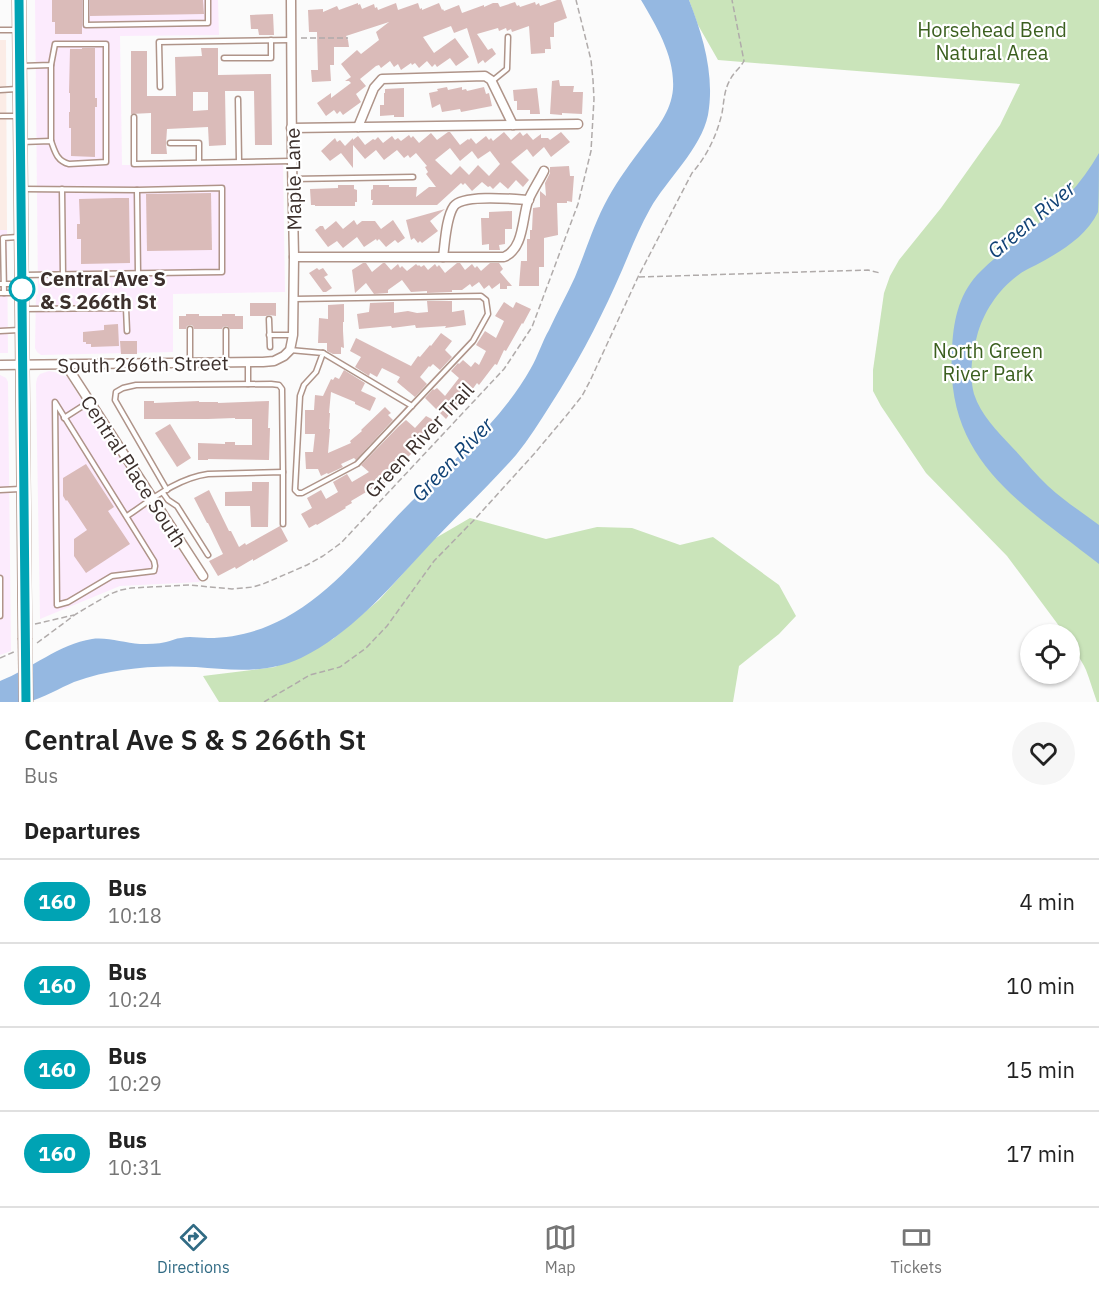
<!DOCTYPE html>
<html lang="en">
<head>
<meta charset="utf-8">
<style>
  :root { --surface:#fff; --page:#f6f6f6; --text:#222; --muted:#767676; --line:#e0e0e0; --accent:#316b84 }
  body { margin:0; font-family:"IBM Plex Sans",sans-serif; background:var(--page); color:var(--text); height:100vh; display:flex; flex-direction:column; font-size:22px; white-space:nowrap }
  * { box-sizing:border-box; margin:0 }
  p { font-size:20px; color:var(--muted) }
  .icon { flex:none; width:33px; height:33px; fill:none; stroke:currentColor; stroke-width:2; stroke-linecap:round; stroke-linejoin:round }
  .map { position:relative; height:702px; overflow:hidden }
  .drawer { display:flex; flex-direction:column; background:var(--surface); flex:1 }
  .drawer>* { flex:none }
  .badge { padding:0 12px; border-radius:20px; font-size:21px; line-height:39px }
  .tools { position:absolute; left:1020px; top:624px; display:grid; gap:12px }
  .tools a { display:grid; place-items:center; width:60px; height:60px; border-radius:50%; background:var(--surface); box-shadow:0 2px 4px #0004; font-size:30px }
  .map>.badge { position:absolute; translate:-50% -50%; box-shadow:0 0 0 3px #fff }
  h2 { padding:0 24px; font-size:22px; line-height:54px }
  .round { display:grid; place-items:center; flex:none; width:63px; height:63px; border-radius:32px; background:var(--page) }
  .headline { display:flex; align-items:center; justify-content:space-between; height:102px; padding:0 24px }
  h1 { font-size:28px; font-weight:600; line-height:45px }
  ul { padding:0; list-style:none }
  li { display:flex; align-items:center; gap:18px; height:84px; padding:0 24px; border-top:2px solid var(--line) }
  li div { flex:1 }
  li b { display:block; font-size:22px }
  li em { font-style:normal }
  li .badge { min-width:66px; font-weight:700; text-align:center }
  .menu { display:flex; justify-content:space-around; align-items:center; height:84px; border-top:2px solid var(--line); background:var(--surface); font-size:16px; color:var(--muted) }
  .menu a { display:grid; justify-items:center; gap:3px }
  .menu .current { color:var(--accent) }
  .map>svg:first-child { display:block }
</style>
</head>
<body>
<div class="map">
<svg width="1099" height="702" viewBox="0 0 1099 702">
  <rect width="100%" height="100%" fill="#fbfbfb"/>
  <!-- commercial -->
  <g fill="#fcebfd">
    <polygon points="35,0 218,0 219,35 120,36 122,165 283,164 285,292 173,294 173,352 41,355 37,352 35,348 36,295 38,294"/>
    <polygon points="0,230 7,230 8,353 0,353"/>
    <polygon points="49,371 59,373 67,377 200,582 120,586 40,619 36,384 37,378 40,374"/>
    <polygon points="0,375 6,378 8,382 11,651 0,655"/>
  </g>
  <!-- built -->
  <polygon fill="#fbece6" points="0,40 6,40 7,230 0,230"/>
  <!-- green -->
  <g fill="#cae4ba">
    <path d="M689 0H1099V702H1097C1093 691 1090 680 1086 670 1081 658 1070 647 1070 634H1065L1007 556 926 473 881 406 873 391V370L884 293 890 276 899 260 941 208 1000 125 1020 84 718 60 698 25Z"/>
    <polygon points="470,518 546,539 597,527 632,528 680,545 713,537 779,585 796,616 779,634 739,666 733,702 219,702 203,676 275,667 333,639 379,600 434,539"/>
  </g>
  <!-- water -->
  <g fill="#95b8e1">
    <path d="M641 0H689C703 36 715 75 708 115 701 149 667 179 650 209 636 234 627 260 615 286 597 326 575 367 551 404 540 421 529 439 516 455 486 489 453 519 423 552 386 592 350 634 301 658 267 674 232 670 196 667 172 666 147 666 123 670 107 672 90 676 74 682 60 688 43 698 28 702 20 702 9 702 0 702V681C31 669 59 644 92 639 108 637 124 643 140 644 148 644 158 644 166 642 171 641 176 638 181 638 190 636 199 638 208 638 235 638 261 631 285 618 336 590 370 543 410 503 453 460 501 422 531 368 538 356 542 342 549 330 557 312 567 295 575 277 586 251 594 223 608 198 618 180 631 162 644 145 657 128 671 112 673 89 675 57 657 27 641 0Z"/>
    <path d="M1099 153C1099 164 1099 204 1098 212 1086 237 1060 252 1036 265 1030 268 1023 271 1017 276 998 290 983 313 977 336 972 354 969 376 974 394 981 415 997 431 1011 446 1024 459 1035 474 1048 486 1064 501 1082 512 1099 525V564C1023 504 945 462 952 351 953 323 958 296 977 275 993 258 1012 245 1030 231 1058 207 1081 185 1099 153Z"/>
  </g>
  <!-- building -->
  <g fill="#dabbb9" fill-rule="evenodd">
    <polygon points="52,0 82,0 82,34 55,34 55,22 52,22"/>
    <polygon points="90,0 203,0 204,14 90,16"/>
    <polygon points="557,0 561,0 567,18 554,23 554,37 550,37 551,49 545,49 545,53 531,54 529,26 512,32 511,29 507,31 506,28 499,31 498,28 477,34 488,50 492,48 496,54 485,63 483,60 478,64 467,28 454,33 451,26 423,37 434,53 455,38 469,57 456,66 450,58 437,67 435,64 432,67 427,61 419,68 415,63 412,65 411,63 401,70 398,64 394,67 390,61 381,68 379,65 376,66 360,79 366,86 356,94 361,102 343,115 340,111 337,114 334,110 326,116 317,103 331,93 331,98 351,83 349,81 345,81 351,77 341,64 357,50 361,54 379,40 376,32 389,22 346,36 348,40 349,47 334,47 334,65 330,65 331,81 312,82 311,70 318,70 317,32 309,32 308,10 323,9 323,12 337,6 339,10 358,3 358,5 360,4 362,9 374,4 375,8 377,7 378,10 396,3 398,10 418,3 420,9 422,8 422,10 439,3 442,10 443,9 444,11 459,5 462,13 484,5 484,7 493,3 498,3 500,7 515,2 517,6 519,5 520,7 535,2 536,5 539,3 540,6"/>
    <polygon points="273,14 274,35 259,35 258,29 251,29 250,15"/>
    <polygon points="82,48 95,48 95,98 97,98 97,107 95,107 95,157 71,156 71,128 69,128 69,112 70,112 70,93 69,93 70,49 82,49"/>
    <path d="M201 48H218V75L271 74 272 145H255L254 91H225L226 145 209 146 208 127 167 129 166 144 167 154H151V113L131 114V51H147V96H176L175 57 202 56ZM193 92H208V110L193 111Z"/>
    <polygon points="559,80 560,86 574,86 573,92 583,92 582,114 562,113 562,115 550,114 552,81"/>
    <polygon points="447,87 448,90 462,87 462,90 466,89 467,91 484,87 486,94 489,93 492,106 461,112 460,109 442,112 440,104 432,108 429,93 438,91 437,89"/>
    <polygon points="404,88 404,117 394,117 394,115 380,116 380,105 384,105 384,93 385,93 385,89"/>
    <polygon points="537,88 540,114 530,114 530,110 517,110 517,101 514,101 513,90"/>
    <path d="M448 132H450L460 145 468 139 469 140 471 138 476 144 486 136 489 140 491 138 493 141 504 132 511 140 520 132 523 136 527 133 533 140 541 134V138H548L550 140 561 132 570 142 551 157 544 147 533 157 527 149 511 162 529 180 523 187 516 180 508 189 500 182 493 189 490 186 488 187 482 182 472 191 465 183 463 185 461 183 437 205H372L373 200H371V190L373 189V185H389V187H417L416 197 429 187H436L426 174 428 172 425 167 427 166 416 153 410 158 408 155 404 158 397 150 384 160 376 150 365 159 353 145V168L341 153 330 161 321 151 335 138 337 142 340 140 345 146 353 138V140L358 136 365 145 373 139 375 140 378 137 383 143 392 136 395 140 398 138 401 141 409 135 411 138 413 136 419 143 431 133 437 140ZM450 148 460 161 472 151 478 159 490 151 500 164 489 176 478 165 469 175 460 166 451 175 435 160Z"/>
    <polygon points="569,166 570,176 574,176 572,202 567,201 567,203 557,203 558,235 544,238 544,267 539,267 539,286 519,286 521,261 527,261 527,239 530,239 530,230 532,230 533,208 540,207 540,191 546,196 545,183 550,173 550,167"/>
    <polygon points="338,185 354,185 354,189 357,190 357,202 355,202 355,206 315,206 315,205 311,205 310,189 338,188"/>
    <polygon points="211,193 212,250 147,251 146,194"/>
    <polygon points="116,198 129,198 130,263 81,264 81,239 77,239 77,224 80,224 79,199"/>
    <polygon points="445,209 430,221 438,231 422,243 420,241 418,243 414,238 411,240 406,220"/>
    <polygon points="512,211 512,229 505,229 505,244 499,245 500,250 489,250 489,244 482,245 481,218 489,218 489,212"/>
    <polygon points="354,220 357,225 362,221 375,221 381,229 393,220 405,238 398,243 395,240 386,247 379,239 377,241 376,239 364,247 357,237 343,248 337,241 328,247 315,230 320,226 323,226 325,230 336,221 343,229"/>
    <polygon points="363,263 366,263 372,272 383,263 385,263 391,270 398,264 400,268 402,266 407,271 416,264 418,266 419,265 421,267 424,265 428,270 435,264 437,267 439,265 445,273 457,263 460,263 465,270 472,264 475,268 477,266 481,271 490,263 499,263 503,269 500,272 512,286 507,286 507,289 500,289 500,283 492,289 489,285 484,289 479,282 472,287 470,284 462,290 452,290 452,292 427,293 427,291 411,292 402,280 388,290 388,293 374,294 366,283 355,293 352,270"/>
    <polygon points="317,268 319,270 323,268 328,275 324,277 332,288 326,292 323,292 309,273"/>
    <polygon points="427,301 452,301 452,312 464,310 466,325 445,328 446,326 416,328 415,325 392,328 391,326 359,329 357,314 369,312 370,303 394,302 394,313 408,311 417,313 428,312"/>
    <polygon points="504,302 513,308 516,302 531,309 523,324 522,323 506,351 504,350 497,365 495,364 479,385 477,383 467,397 466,396 456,409 454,408 446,419 425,398 433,389 434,390 437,388 445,396 459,378 451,371 458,363 459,364 463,360 471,367 475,362 479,365 486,351 476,345 485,331 496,338 504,321 495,316"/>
    <polygon points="250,303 276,303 276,316 269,315 266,316 250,316"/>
    <polygon points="344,304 344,322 343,322 343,331 344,348 341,347 341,354 333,354 327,351 327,343 318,343 319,318 328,319 328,305"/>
    <polygon points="186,314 199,314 199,316 222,316 222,314 235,314 235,316 243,316 243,329 230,329 227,326 223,327 222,329 194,329 193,326 191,325 187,326 186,329 179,329 179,316 186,316"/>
    <polygon points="118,324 119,346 91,347 91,344 86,344 86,342 83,342 83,332 104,330 104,325"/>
    <polygon points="441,333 452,341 445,350 452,357 440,370 433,364 430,367 429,366 420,377 427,384 415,397 397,382 400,377 382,368 377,377 370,373 369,376 355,367 361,357 350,351 356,338 411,366 418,356 420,357 430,345 431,346"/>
    <polygon points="120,341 137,341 137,354 121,354"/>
    <polygon points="344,370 365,383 361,391 376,398 370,411 355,404 355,402 331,392 329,413 330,413 329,429 330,429 328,453 351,443 350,441 362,431 361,430 385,407 391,413 388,415 393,420 356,460 354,458 341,464 343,467 328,474 327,473 321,476 318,469 306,469 305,452 313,452 315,434 305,434 305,410 314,410 315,395 323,396 331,379 333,380 335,377 339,379"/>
    <polygon points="144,401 154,401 154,403 199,401 199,402 218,402 218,403 269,401 268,428 270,428 269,460 208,459 208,460 198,460 198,443 225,444 225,442 235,442 235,445 252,445 252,419 235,419 235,418 208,419 144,419"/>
    <polygon points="426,416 441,424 398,467 399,468 387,479 388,480 376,491 373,488 351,501 352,503 345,507 346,508 317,525 316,524 309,528 301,514 312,508 307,498 321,490 326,499 338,492 333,482 347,474 352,482 369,472 361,465 398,427 406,420 415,428"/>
    <polygon points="170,424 191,458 177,467 155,433"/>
    <polygon points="86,464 114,507 108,511 130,544 86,573 74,556 74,539 87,530 67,500 66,501 63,496 63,478"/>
    <polygon points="252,482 269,482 268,527 251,527 250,506 225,506 225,492 252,491"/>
    <polygon points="209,490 229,531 231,531 239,547 245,543 246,545 280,526 288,541 253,561 253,559 236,569 235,567 218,576 209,561 223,554 208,523 207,523 194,498"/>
  </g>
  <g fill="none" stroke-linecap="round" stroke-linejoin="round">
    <defs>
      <g id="service">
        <polyline points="86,0 86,25 208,23 208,0"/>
        <polyline points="0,30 17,30"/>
        <polyline points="224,58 271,58 271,40"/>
        <path d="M20 66 51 65 55 44H106V162L69 164C57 161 55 152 51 141L21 142"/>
        <polyline points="491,82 507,69 508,37"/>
        <polyline points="160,87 159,42 291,40"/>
        <polyline points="0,90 17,89"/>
        <polyline points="238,99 239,161"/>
        <polyline points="0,116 17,116"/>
        <polyline points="134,117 134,164 291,161"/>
        <polyline points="51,141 51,65"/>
        <polyline points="170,143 199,143 199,162"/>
        <polyline points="293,179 413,177"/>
        <polyline points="22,189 137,190 222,188 222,272 23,275"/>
        <polyline points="62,189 63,275"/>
        <polyline points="137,190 138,274"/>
        <polyline points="0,284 20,284"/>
        <polyline points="0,293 20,293"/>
        <polyline points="4,293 3,238 18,237"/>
        <polyline points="23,309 126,308 127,331"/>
        <polyline points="269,319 270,347"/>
        <polyline points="0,331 19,330"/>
        <polyline points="269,335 293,335"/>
        <polyline points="290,350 323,353 316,372 304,385 300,396 295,490 298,493 302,493 357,464 473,341 488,314 486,300 481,296 294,299"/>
        <polyline points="323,353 412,406"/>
        <polyline points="190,362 190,329"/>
        <polyline points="226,362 226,330"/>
        <polyline points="248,363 248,384"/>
        <polygon points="55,402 154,561 155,566 154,571 112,576 68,602 57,605"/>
        <polyline points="64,418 89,402"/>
        <polyline points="0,490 20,489"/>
        <polyline points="167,490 115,400 116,392 123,388 136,385 271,384 279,385 282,389 283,472"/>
        <polyline points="163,493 168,500 177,506 208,555"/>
        <path d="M127 516C152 499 178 478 208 474L283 472V524"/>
        <polyline points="0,578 0,616"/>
      </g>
      <g id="minor">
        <polyline points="358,127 374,88 382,79 485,76 491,80 513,125"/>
        <polyline points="291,128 578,124"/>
        <path d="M294 257H504C524 249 522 218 528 201 532 191 539 181 544 171"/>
        <path d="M443 257C445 243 446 217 454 206 463 194 514 199 529 200"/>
        <polyline points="0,365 263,362 274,361 284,356 290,350 293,335 294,257 292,161 291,0"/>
        <polyline points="66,365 203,576"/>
      </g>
      <polyline id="secondary" points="19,0 25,638"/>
    </defs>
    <!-- service casing -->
    <use href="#service" stroke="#af9489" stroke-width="7"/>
    <!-- minor casing -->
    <use href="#minor" stroke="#af9489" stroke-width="11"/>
    <!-- secondary casing -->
    <use href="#secondary" stroke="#af9489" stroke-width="15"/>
    <!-- path -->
    <g stroke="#b0abaa" stroke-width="1.5" stroke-dasharray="6 3" stroke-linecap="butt">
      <polyline points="301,38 348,38"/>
      <polyline points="639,277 868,270 880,273"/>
      <polyline points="35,624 74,615"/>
      <polyline points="37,643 76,614 110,594 121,590 131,588 189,585 232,589 253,587 263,584 307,565 323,556 341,543 504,369 532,327 578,204 591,151 594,99 593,80 591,60 576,0"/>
      <polyline points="0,658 16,651"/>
      <path d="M264 702 310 675 340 667 366 648 387 626 434 561 475 519 534 454 566 416 582 396 590 381 638 277 692 173C707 156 717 135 722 113 724 102 724 90 730 80 733 73 740 68 744 61L732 0"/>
    </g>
    <!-- service -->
    <use href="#service" stroke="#fff" stroke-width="4"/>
    <!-- minor -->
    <use href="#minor" stroke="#fff" stroke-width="8"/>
    <!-- secondary -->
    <use href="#secondary" stroke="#dbf7fd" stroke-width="12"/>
    <defs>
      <polyline id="secondary-bridge" points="25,638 26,702"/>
    </defs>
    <!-- secondary-bridge casing -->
    <use href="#secondary-bridge" stroke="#af9489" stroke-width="15" stroke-linecap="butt"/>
    <!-- secondary-bridge -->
    <use href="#secondary-bridge" stroke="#dbf7fd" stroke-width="12"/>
  </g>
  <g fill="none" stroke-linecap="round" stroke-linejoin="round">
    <defs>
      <polyline id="line" points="19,0 26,702"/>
    </defs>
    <!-- line casing -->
    <use href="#line" stroke="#fff" stroke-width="14"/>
    <!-- line -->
    <use href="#line" stroke="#00a3b4" stroke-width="9"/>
  </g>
  <!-- markers -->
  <circle fill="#fff" stroke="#00a3b4" stroke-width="3" cx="22" cy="289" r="12"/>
  <g text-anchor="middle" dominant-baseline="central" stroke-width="4.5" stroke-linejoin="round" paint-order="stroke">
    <!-- park labels -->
    <g font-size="20" fill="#3b5f1f" stroke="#fff">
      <text x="992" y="29">Horsehead Bend<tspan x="992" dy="23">Natural Area</tspan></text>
      <text x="988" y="350">North Green<tspan x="988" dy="23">River Park</tspan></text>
    </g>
    <!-- street labels -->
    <g font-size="20" fill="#3c302c" stroke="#fff">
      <text transform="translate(293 179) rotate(-91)">Maple Lane</text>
      <text transform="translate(143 364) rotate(-1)">South 266th Street</text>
      <text transform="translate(419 440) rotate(-47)">Green River Trail</text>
      <text transform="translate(134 471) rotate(57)">Central Place South</text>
    </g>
    <!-- stop labels -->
    <g font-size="20" font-weight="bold" fill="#3c302c" stroke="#fff" text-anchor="start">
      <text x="40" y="278">Central Ave S<tspan x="40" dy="23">&amp; S 266th St</tspan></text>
    </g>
    <!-- water labels -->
    <g font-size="21" font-style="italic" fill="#114275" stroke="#fff">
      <text transform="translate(1031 219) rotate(-40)">Green River</text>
      <text transform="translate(452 459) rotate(-46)">Green River</text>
    </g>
  </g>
</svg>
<div class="tools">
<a><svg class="icon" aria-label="locate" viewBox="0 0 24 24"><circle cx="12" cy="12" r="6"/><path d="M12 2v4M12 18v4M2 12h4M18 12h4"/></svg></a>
</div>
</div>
<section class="drawer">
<div class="headline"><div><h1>Central Ave S &amp; S 266th St</h1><p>Bus</p></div><a class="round"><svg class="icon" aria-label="heart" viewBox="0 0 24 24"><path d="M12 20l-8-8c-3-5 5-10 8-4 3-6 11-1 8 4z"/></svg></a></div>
<h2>Departures</h2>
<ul>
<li><span class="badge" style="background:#00a3b4;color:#fff">160</span><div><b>Bus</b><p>10:18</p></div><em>4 min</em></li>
<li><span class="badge" style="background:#00a3b4;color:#fff">160</span><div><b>Bus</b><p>10:24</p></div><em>10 min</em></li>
<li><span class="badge" style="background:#00a3b4;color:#fff">160</span><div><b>Bus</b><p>10:29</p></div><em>15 min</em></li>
<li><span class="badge" style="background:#00a3b4;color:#fff">160</span><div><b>Bus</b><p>10:31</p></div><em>17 min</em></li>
</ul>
</section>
<nav class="menu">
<a class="current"><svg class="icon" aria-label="directions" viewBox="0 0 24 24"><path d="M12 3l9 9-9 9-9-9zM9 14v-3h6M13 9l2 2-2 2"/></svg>Directions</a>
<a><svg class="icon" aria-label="map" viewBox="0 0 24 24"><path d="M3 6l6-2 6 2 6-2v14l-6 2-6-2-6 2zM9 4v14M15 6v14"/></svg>Map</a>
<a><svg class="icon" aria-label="tickets" viewBox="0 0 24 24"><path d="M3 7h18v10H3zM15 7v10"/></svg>Tickets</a>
</nav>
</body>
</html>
